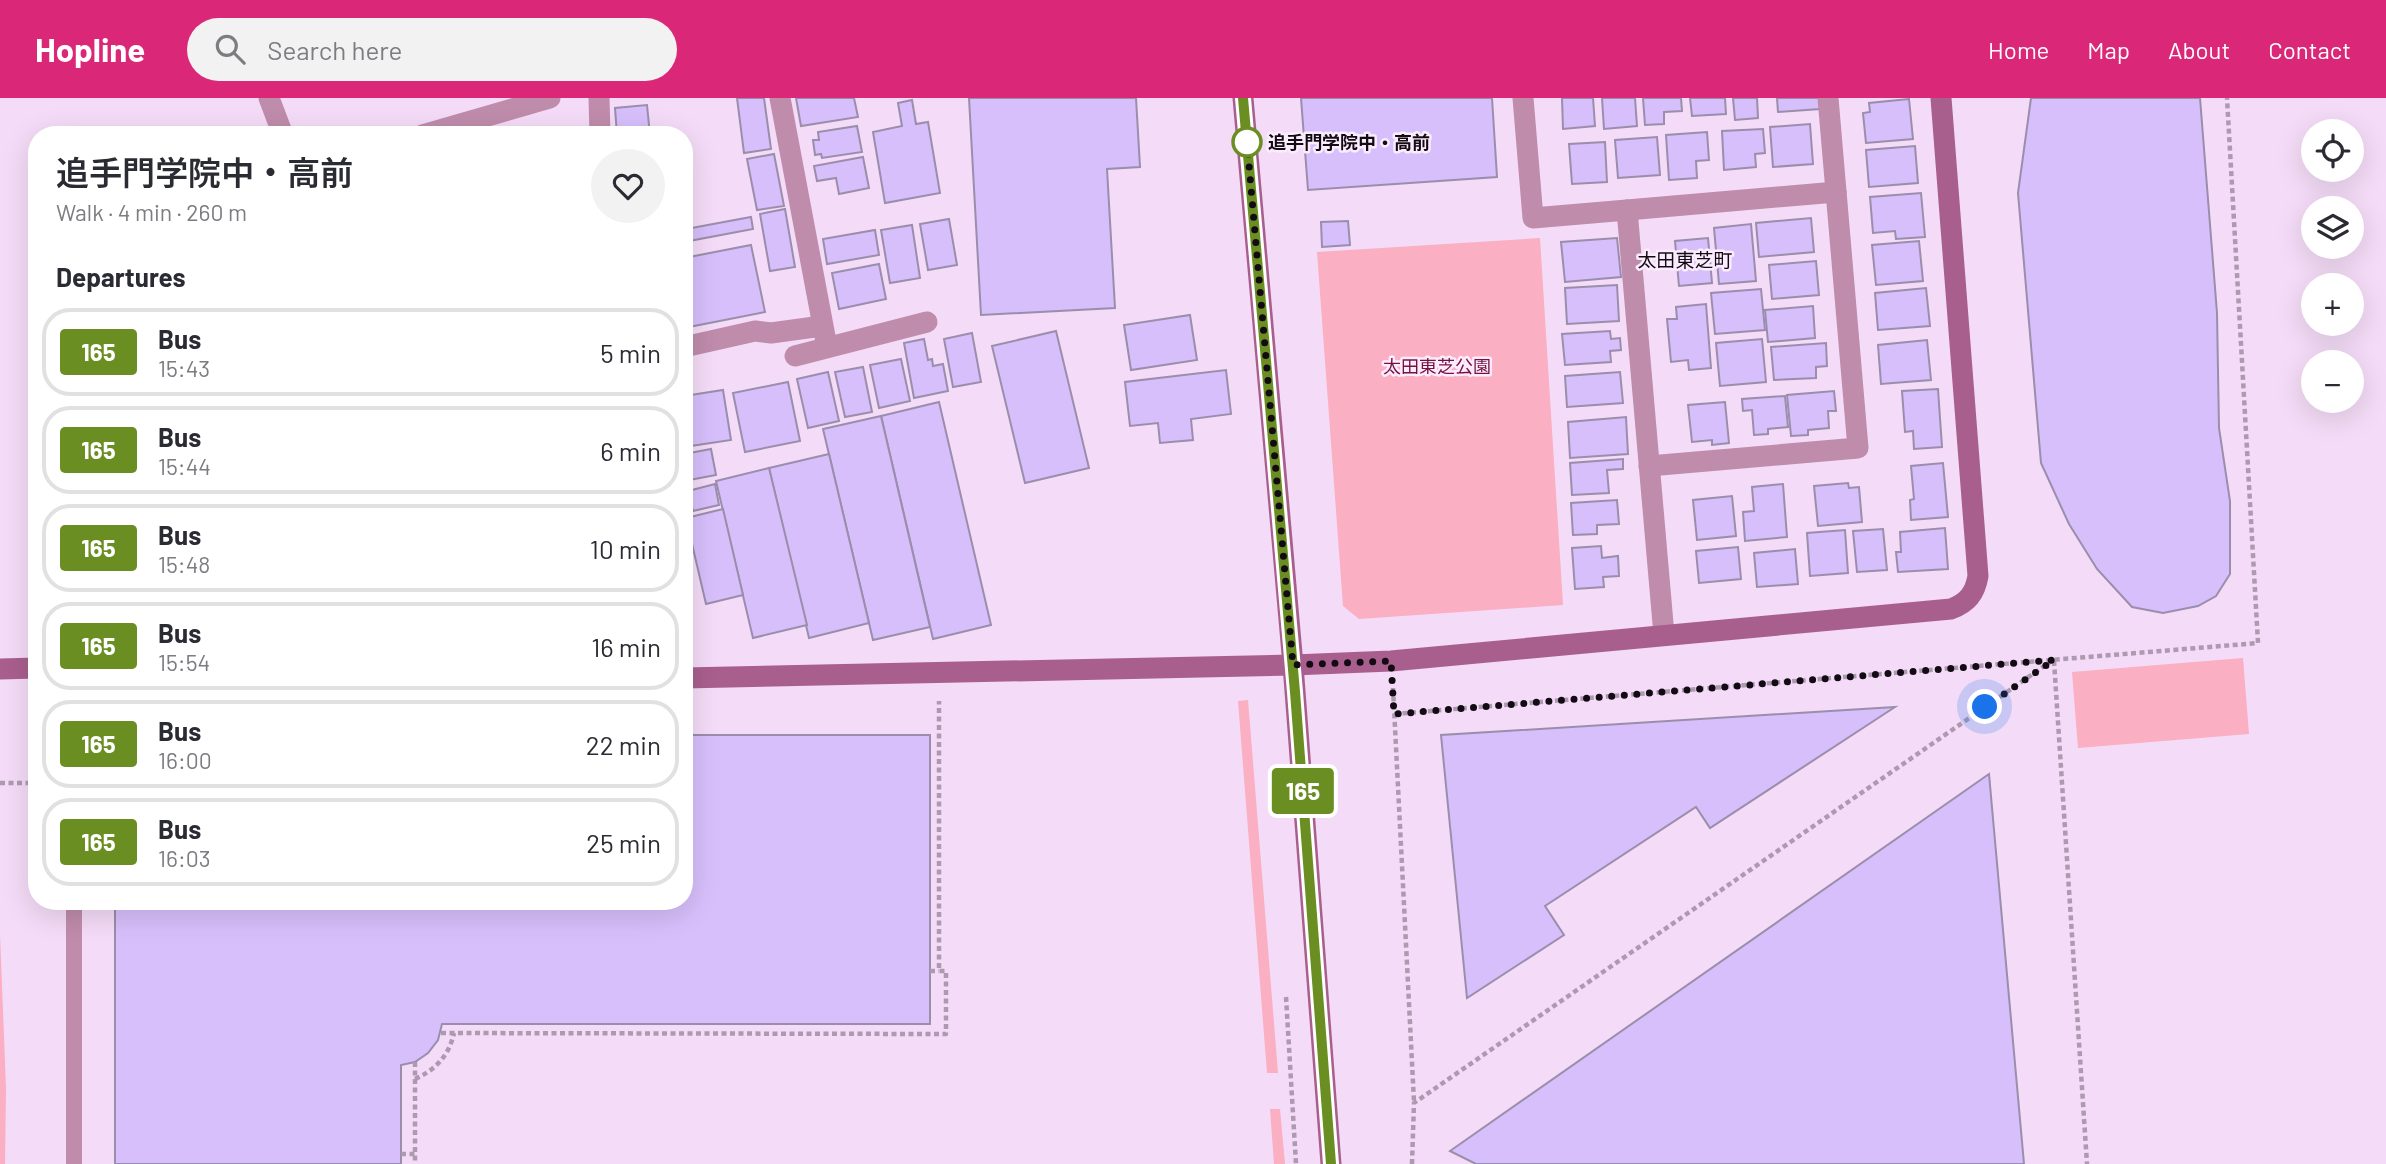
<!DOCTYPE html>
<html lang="en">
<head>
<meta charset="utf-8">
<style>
  :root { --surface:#fff; --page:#f2f2f3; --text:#2b2b33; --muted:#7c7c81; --line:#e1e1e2; --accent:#db2777 }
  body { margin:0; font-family:Barlow,"Noto Sans JP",sans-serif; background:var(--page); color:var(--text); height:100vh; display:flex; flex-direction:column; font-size:26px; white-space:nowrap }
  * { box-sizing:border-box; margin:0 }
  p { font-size:23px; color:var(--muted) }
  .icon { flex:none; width:38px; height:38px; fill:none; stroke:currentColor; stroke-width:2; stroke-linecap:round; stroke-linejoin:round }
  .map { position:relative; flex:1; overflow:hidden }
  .drawer { position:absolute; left:28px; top:28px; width:665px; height:784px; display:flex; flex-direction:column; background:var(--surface); border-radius:28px; box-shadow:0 7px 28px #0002 }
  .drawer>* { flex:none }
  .badge { padding:0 14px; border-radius:5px; font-size:24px; line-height:46px }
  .fabs { position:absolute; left:2301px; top:21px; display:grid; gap:14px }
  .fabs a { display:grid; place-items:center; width:63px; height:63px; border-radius:50%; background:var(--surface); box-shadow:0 7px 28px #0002; font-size:35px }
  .you { position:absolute; width:35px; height:35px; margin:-18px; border:5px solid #fff; border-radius:50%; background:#1a73e8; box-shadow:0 0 0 10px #1a73e833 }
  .map>.badge { position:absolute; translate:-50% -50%; box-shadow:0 0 0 4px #fff }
  h2 { padding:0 28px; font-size:26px; line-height:63px }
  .round { display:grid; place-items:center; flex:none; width:74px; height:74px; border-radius:37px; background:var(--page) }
  .summary { display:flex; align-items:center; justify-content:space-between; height:119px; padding:0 28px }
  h1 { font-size:33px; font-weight:600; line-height:52px }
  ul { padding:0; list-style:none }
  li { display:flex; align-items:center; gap:21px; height:88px; margin:0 14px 10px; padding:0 14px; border:4px solid var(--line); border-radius:28px }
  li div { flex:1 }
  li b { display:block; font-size:26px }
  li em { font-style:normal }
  li .badge { min-width:77px; font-weight:700; text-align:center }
  header { display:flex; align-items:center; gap:42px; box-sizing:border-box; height:98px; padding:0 35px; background:var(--accent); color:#fff }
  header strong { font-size:33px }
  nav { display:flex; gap:38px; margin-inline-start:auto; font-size:24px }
  .search { width:490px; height:63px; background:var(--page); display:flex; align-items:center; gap:18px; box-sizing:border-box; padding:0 24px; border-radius:38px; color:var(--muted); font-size:26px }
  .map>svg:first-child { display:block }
</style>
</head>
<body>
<header>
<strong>Hopline</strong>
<div class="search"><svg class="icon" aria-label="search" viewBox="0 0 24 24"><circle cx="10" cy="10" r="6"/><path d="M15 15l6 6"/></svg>Search here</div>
<nav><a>Home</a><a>Map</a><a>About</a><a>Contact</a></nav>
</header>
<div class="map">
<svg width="2386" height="1066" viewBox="0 0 2386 1066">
  <rect width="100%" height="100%" fill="#f4dbf7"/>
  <!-- green -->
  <g fill="#faafc3">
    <polygon points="1540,140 1563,507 1359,521 1343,508 1317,154"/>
    <polygon points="2243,560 2249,636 2078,650 2072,574"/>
    <polygon points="1248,602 1278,975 1267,975 1238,603"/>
    <polygon points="0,836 6,990 5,1066 0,1066"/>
    <polygon points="1270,1011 1280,1011 1285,1066 1274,1066"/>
  </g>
  <!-- building -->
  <g fill="#d7bffb" stroke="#9a8eac" stroke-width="2">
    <polygon points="737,0 764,0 771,51 744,55"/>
    <polygon points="796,0 854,0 858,19 801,28"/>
    <polygon points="969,0 1136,0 1140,69 1107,71 1115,210 981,217"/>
    <polygon points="1301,0 1492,0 1497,79 1308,92"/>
    <polygon points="1562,0 1593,0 1595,28 1563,31"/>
    <polygon points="1602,0 1635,0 1637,28 1604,31"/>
    <polygon points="1643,0 1681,0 1682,13 1664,14 1664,26 1645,27"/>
    <polygon points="1690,0 1725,0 1726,16 1692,18"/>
    <polygon points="1733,0 1757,0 1758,20 1735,22"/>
    <polygon points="1777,0 1820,0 1820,11 1778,14"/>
    <polygon points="2031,0 2200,0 2217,215 2219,330 2230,403 2230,476 2216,498 2198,508 2163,515 2132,509 2097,471 2069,426 2041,365 2018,95"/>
    <polygon points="1909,1 1913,41 1866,45 1863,15 1870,14 1869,5"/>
    <polygon points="912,2 916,26 928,24 940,95 885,105 873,34 902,28 898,5"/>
    <polygon points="647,7 650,37 617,37 615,10"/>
    <polygon points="1810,26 1813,66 1773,69 1770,29"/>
    <polygon points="857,28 862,54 822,60 821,56 815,57 813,42 819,42 818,34"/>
    <polygon points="1763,31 1765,55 1755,56 1756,69 1724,72 1722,33"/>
    <polygon points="1707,34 1709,62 1696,63 1697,80 1669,82 1666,37"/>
    <polygon points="1657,39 1660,77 1618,80 1615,42"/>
    <polygon points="1605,44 1607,84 1572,86 1569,46"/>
    <polygon points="1915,48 1918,85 1869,89 1866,52"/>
    <polygon points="774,56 784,108 757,112 747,61"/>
    <polygon points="863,59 869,90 839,96 836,80 817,83 814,68"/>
    <polygon points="1921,95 1925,139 1896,141 1895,133 1873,135 1870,99"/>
    <polygon points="785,111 795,169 770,173 760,116"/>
    <polygon points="751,119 753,131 689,143 686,131"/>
    <polygon points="1811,120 1814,154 1759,159 1756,125"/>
    <polygon points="949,121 957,167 928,172 920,126"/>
    <polygon points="1348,123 1350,147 1322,149 1321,124"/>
    <polygon points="1751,126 1756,183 1719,186 1714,130"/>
    <polygon points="912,127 920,180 890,185 881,132"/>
    <polygon points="875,132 879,157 827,166 823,141"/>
    <polygon points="1617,140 1621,179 1565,184 1561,144"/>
    <polygon points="1708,140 1712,185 1679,188 1675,143"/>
    <polygon points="1919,143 1923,183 1876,187 1872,147"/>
    <polygon points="751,147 765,214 684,230 684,160"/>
    <polygon points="1816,163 1819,197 1772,201 1769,167"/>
    <polygon points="879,166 886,201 839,211 832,175"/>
    <polygon points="1617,187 1619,223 1567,226 1565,190"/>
    <polygon points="1926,190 1930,228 1878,232 1875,195"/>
    <polygon points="1761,191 1765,232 1715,236 1711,195"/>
    <polygon points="1706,206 1711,270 1689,272 1688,262 1671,264 1667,221 1677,221 1676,209"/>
    <polygon points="1813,208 1815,240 1768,244 1765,212"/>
    <polygon points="1190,217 1197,262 1131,272 1124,227"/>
    <polygon points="1056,233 1089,370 1025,385 992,248"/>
    <polygon points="1610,233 1611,241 1620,240 1621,252 1610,253 1611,264 1565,267 1562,236"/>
    <polygon points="972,235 981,284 953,289 944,241"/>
    <polygon points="924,241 928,262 932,261 933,268 943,266 948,293 914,300 904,245"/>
    <polygon points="1762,241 1766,284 1720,288 1716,245"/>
    <polygon points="1927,242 1931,282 1881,286 1878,247"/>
    <polygon points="1826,245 1827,268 1816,269 1816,280 1774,282 1771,249"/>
    <polygon points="901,261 910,303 879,310 870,267"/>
    <polygon points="863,269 872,314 845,319 835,274"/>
    <polygon points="1226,272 1231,316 1191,321 1193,342 1160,345 1158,325 1130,328 1125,284"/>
    <polygon points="828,274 839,323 808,330 797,281"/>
    <polygon points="1620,274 1623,305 1567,309 1565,278"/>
    <polygon points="788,284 800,343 745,354 733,295"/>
    <polygon points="1938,291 1942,349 1914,351 1913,333 1905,334 1902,293"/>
    <polygon points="723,292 731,342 684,349 684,298"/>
    <polygon points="1834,293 1836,313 1828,313 1829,330 1808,332 1808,337 1791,338 1787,297"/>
    <polygon points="1785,298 1788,329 1768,331 1768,336 1754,337 1752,312 1743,313 1742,301"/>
    <polygon points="939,304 991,527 933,541 881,318"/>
    <polygon points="1725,304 1729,345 1712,347 1712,342 1692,344 1688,307"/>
    <polygon points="881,318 930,529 873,542 823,331"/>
    <polygon points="1626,319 1628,356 1570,360 1568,324"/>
    <polygon points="711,351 716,377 684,383 684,356"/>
    <polygon points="829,356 869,525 809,540 769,370"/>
    <polygon points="1623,361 1623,371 1607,372 1609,395 1572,397 1570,365"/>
    <polygon points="1943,365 1948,419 1911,422 1910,402 1914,401 1911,368"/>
    <polygon points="769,370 807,527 753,540 716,383"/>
    <polygon points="1848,385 1849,390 1859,389 1862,424 1818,428 1814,388"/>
    <polygon points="715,386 719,407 693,413 688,393"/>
    <polygon points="1783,386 1787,439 1745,443 1743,414 1754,413 1752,389"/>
    <polygon points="1732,398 1736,438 1697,442 1693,402"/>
    <polygon points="1617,402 1619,426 1597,427 1597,436 1573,437 1571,405"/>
    <polygon points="723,411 743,497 706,506 686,420"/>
    <polygon points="1945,430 1948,471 1898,474 1896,454 1901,454 1900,434"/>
    <polygon points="1883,431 1887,472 1857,474 1853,433"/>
    <polygon points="1845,432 1848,475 1810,478 1807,435"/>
    <polygon points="1601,448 1602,460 1618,458 1619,478 1603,479 1604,489 1575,491 1572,450"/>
    <polygon points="1738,449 1741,481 1699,485 1696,453"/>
    <polygon points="1795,451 1798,486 1757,489 1754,455"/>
    <polygon points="1895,609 1710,730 1696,709 1545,808 1564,837 1467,900 1441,637"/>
    <polygon points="684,637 930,637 930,926 442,926 438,942 428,955 415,964 401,967 401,1066 115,1066 115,803 684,803"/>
    <polygon points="1989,676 2024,1066 1476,1066 1450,1053"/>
  </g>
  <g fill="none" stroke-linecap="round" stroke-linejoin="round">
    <!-- path -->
    <g stroke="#ad9ab0" stroke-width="4.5" stroke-dasharray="5 3.5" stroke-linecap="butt">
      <polyline points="2054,563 2087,1066"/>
      <polyline points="1393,590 1414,1004"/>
      <polyline points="1394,616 2258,545 2227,0"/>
      <polyline points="0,685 37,685"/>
      <polyline points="930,873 939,873"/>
      <polyline points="1286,899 1296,1066"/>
      <polyline points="441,935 946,936 946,873 939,873 939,603"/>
      <polyline points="415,964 415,1066"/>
      <path d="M415 981C435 972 449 958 454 935"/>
      <polyline points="401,1056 415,1056"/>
      <polyline points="1412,1066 1414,1005 2053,562"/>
    </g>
    <!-- lane -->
    <polyline stroke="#bf8cab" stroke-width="16" points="74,803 74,1066"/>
    <!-- street -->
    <g stroke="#bf8cab" stroke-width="21">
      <polyline points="269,0 283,37"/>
      <polyline points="599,0 600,37"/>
      <polyline points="780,0 827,249"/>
      <polyline points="1523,0 1533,120 1627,112 1664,537"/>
      <polyline points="422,37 550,0"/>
      <polyline points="1627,112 1836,94"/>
      <polyline points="684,249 755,233 771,235 822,228"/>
      <polyline points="795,258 927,224"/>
      <polyline points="1649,368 1858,350 1828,0"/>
    </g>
    <!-- secondary -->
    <g stroke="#a95f8e" stroke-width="21">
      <polyline points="1243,0 1293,567 1331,1066"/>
      <polyline points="0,571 37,570"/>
      <path d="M684 580 1293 567 1391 563 1951 511C1967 505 1975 496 1978 478L1941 0"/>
    </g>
  </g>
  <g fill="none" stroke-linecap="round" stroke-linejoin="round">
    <defs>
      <polyline id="line" points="1243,0 1295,594 1331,1066"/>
    </defs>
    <!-- line casing -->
    <use href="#line" stroke="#fff" stroke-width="16"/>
    <!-- line -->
    <use href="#line" stroke="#6b8e23" stroke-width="10"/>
    <!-- walk -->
    <polyline stroke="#130b14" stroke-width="7" stroke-dasharray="0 12.6" points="1247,44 1293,567 1391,563 1394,616 2054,562 1985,609"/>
  </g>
  <!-- markers -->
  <circle fill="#fff" stroke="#6b8e23" stroke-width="3.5" cx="1247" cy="44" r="14"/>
  <g text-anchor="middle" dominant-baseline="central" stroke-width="5" stroke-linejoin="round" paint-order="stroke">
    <!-- stop labels -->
    <g font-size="18" font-weight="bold" fill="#130b14" stroke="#fbecfd" text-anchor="start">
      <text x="1268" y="44">追手門学院中・高前</text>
    </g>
    <!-- park labels -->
    <g font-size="18" fill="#77113c" stroke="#fbecfd">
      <text x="1437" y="268">太田東芝公園</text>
    </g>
    <!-- neighbourhood labels -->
    <g font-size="19" fill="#130b14" stroke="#fbecfd">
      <text x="1685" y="161">太田東芝町</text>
    </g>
  </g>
</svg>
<div class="fabs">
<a><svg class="icon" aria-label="locate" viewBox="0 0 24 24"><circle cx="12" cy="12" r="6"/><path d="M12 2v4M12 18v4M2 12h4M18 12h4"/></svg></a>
<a><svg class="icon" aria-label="layers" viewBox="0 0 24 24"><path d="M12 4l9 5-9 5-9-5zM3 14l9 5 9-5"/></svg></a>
<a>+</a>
<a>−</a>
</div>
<div class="you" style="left:1985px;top:609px"></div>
<b class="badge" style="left:1303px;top:693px;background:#6b8e23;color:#fff">165</b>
<section class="drawer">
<div class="summary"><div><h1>追手門学院中・高前</h1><p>Walk · 4 min · 260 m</p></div><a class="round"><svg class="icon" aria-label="heart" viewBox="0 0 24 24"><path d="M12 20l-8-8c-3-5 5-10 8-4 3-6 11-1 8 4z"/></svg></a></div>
<h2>Departures</h2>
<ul>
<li><span class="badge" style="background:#6b8e23;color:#fff">165</span><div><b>Bus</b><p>15:43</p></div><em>5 min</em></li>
<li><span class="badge" style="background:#6b8e23;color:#fff">165</span><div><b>Bus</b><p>15:44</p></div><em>6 min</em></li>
<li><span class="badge" style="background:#6b8e23;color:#fff">165</span><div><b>Bus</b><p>15:48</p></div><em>10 min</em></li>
<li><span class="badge" style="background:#6b8e23;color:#fff">165</span><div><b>Bus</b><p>15:54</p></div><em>16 min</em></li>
<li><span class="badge" style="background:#6b8e23;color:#fff">165</span><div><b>Bus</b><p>16:00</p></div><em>22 min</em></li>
<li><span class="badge" style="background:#6b8e23;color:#fff">165</span><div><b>Bus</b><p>16:03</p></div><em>25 min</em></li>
</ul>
</section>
</div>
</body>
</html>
